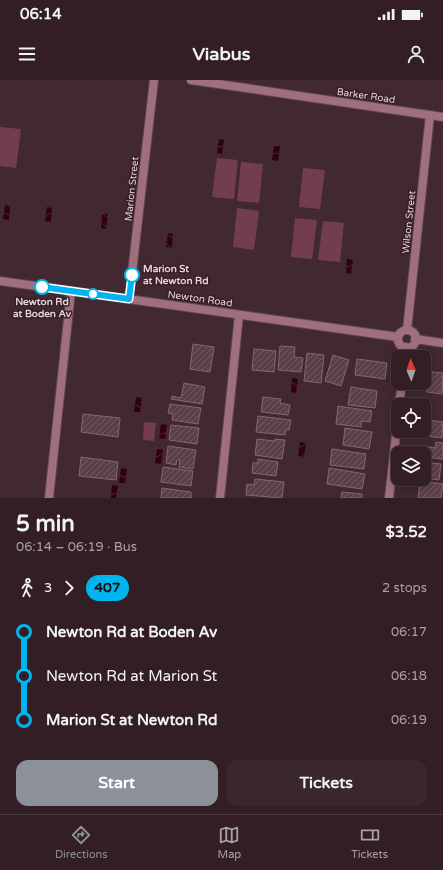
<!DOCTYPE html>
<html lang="en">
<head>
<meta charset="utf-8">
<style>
  :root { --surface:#321e24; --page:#3a272c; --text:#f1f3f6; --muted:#a8a2a6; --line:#4d3c41; --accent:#8c9099 }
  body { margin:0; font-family:"Varela Round",sans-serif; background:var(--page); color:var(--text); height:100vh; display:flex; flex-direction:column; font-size:15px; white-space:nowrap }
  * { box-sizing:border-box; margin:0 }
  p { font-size:13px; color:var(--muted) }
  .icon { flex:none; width:22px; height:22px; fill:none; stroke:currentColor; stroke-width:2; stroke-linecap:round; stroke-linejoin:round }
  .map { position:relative; height:418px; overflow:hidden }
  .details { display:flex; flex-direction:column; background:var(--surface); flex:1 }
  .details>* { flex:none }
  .badge { padding:0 8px; border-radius:13px; font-size:14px; line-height:26px }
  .needle { width:26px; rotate:358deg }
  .controls { position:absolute; left:391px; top:270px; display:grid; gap:8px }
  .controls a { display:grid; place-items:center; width:40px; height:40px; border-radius:8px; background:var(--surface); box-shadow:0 2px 10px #0003,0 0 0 1px var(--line); font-size:20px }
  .map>.badge { position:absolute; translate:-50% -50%; box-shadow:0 0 0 2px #fff }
  .legs { display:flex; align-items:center; gap:6px; height:44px; padding:0 16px; font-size:13px }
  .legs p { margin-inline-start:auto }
  .headline { display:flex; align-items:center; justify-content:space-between; height:68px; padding:0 16px }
  h1 { font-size:22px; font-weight:700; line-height:30px }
  .action { display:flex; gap:8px; margin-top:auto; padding:8px 16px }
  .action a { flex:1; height:46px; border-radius:12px; background:var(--accent); color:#fff; font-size:16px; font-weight:700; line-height:46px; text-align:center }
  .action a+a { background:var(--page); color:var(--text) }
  ul { padding:0 16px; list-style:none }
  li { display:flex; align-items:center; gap:14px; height:44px; font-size:15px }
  li i { display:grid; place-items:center; width:6px; height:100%; margin:0 5px; background:currentColor }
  li i::after { content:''; width:10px; height:10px; margin:-5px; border:3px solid; border-radius:50%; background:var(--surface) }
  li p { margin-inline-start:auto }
  li:first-child i { background:linear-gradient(#0000 50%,currentColor 0) }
  li:last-child i { background:linear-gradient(currentColor 50%,#0000 0) }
  .status { display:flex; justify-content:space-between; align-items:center; height:28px; padding:0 20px; background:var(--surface); direction:ltr }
  .status svg { height:11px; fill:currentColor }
  header { display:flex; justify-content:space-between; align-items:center; height:52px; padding:0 16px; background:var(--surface); font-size:18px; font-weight:700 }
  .menu { display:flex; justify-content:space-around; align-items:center; height:56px; border-top:1px solid var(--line); background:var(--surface); font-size:11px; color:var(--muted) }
  .menu a { display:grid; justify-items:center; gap:2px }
  .menu .selected { color:var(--accent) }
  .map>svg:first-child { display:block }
</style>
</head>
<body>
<div class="status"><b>06:14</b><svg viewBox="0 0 49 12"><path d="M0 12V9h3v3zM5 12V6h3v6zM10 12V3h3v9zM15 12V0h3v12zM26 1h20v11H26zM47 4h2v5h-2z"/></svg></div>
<header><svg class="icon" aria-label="menu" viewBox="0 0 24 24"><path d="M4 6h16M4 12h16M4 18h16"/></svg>Viabus<svg class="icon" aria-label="person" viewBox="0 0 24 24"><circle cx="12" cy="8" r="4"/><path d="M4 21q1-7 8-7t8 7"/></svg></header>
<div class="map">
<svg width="443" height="418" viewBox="0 0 443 418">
  <defs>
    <pattern id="water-waves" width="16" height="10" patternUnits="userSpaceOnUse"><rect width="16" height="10" fill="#2f0014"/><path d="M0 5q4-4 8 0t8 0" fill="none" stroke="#4d2435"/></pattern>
    <pattern id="building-hatch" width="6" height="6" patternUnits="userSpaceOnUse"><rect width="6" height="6" fill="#5b3f47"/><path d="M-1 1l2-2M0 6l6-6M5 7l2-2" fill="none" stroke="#725a61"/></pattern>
  </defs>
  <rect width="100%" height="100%" fill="#422830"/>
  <!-- grass -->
  <g fill="#723e4f">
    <polygon points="0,47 21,49 16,88 0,86"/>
    <polygon points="217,78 238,80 234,119 212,117"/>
    <polygon points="241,82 263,84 259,123 237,121"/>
    <polygon points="303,88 325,90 320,129 299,127"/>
    <polygon points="237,128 259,131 254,170 233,167"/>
    <polygon points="295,138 317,140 312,179 291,177"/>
    <polygon points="323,141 344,143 340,182 318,180"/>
    <polygon points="144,342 156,343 154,361 143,360"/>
  </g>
  <!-- water -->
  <g fill="url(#water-waves)">
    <polygon points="219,59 224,60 222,74 217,73"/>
    <polygon points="274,66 280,66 278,81 272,80"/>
    <polygon points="5,125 10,126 9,140 3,139"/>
    <polygon points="47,127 52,128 51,142 45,141"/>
    <polygon points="102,134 108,134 106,149 101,148"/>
    <polygon points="168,153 173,154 172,168 166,167"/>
    <polygon points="347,179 353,180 351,194 346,193"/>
    <polygon points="292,298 298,299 296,313 291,312"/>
    <polygon points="136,317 142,318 140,332 134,332"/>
    <polygon points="161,344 167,345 165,359 159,358"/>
    <polygon points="300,362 306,363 304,377 298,376"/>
    <polygon points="157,369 163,370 161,384 155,383"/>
    <polygon points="121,388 127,389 125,403 119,403"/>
    <polygon points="112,405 118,406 116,418 111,418"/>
  </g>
  <!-- building -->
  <g fill="url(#building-hatch)" stroke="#84666f">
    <polygon points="193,264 214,267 210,292 190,289"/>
    <polygon points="280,266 295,267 294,277 303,278 301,292 278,290"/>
    <polygon points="254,269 276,271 274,292 252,290"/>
    <polygon points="307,273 324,275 321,303 304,301"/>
    <polygon points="333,275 349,280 341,306 325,301"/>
    <polygon points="357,279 387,283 385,299 355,295"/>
    <polygon points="424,291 443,293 442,314 427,312 428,305 420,304 421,303 424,303"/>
    <polygon points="184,303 205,307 202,324 171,319 172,316 181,318"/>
    <polygon points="351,307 377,311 375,328 348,325"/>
    <polygon points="263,317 281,319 280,323 290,325 288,335 261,332"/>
    <polygon points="170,324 201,328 198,344 172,340 173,334 168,333"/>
    <polygon points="338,326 372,331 370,342 362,341 361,347 336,344"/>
    <polygon points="83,334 120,338 118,357 81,352"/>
    <polygon points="258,336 291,340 289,350 286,350 285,355 256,352"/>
    <polygon points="428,340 443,342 442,358 426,356"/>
    <polygon points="171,345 199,348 197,364 169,360"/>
    <polygon points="345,348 372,352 369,369 343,365"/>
    <polygon points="257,359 275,361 275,359 285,360 282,379 255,375"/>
    <polygon points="436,362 443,363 443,379 424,377 424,366 435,368"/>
    <polygon points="168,366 196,370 193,389 179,387 180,380 177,380 176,385 166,383"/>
    <polygon points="332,369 366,374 364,389 330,385"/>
    <polygon points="81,377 118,382 116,400 79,396"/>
    <polygon points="258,379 278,382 276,396 252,393 253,383 258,383"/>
    <polygon points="424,382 441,384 439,400 424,398"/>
    <polygon points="163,387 193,391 191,406 161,402"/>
    <polygon points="329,388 365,394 362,409 327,404"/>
    <polygon points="255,399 284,402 282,418 246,415 247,404 254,405"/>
    <polygon points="420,401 443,404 441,418 418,418"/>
    <polygon points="162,408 191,412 191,418 161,418"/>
    <polygon points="342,412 362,414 362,418 341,418"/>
  </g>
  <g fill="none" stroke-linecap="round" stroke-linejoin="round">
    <defs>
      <g id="street">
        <polyline points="191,0 443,37"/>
        <polyline points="0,201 398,257"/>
        <polyline points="129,219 154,0"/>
        <polyline points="407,250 430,35"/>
        <circle cx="407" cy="259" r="9"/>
        <polyline points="415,259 443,263"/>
        <polyline points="405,277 406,267"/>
        <polyline points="399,325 402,303"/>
        <polyline points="49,418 71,211"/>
        <polyline points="220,418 239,235"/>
        <polyline points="389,418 398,337"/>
      </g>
    </defs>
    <!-- street casing -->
    <use href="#street" stroke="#5f474e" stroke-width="10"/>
    <!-- street -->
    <use href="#street" stroke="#9f6f7d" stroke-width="8"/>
  </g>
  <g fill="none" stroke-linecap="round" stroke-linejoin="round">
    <defs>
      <polyline id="line-1" points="42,207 129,219 132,195"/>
    </defs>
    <!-- line-1 casing -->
    <use href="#line-1" stroke="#fff" stroke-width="9"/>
    <!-- line-1 -->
    <use href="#line-1" stroke="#00b5ef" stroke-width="6"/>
  </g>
  <!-- markers -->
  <g fill="#fff" stroke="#00b5ef" stroke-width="2">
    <circle cx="132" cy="195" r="7"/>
    <circle cx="42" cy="207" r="7"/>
    <circle cx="93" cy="214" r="5"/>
  </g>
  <g text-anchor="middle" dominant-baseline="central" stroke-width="3" stroke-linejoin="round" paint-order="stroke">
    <!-- street labels -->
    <g font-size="10" fill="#e3d2d6" stroke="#371e26">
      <text transform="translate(366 16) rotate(8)">Barker Road</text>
      <text transform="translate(132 109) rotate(-84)">Marion Street</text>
      <text transform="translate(409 142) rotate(-84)">Wilson Street</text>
      <text transform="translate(200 219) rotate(8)">Newton Road</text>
    </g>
    <!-- stop labels -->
    <g font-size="10" font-weight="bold" fill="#e3d2d6" stroke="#371e26" text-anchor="start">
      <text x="143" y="189">Marion St<tspan x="143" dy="12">at Newton Rd</tspan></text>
      <text x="42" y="222" text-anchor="middle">Newton Rd<tspan x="42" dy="12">at Boden Av</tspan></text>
    </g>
  </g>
</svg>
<div class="controls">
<a><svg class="needle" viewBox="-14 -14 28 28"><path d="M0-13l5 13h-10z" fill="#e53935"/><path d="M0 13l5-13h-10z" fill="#a8a2a6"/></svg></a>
<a><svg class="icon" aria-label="locate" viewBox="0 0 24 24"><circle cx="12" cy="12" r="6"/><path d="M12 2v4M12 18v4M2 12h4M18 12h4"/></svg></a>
<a><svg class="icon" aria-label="layers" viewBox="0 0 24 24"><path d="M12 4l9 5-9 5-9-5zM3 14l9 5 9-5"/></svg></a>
</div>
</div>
<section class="details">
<div class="headline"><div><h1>5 min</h1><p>06:14 – 06:19 · Bus</p></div><b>$3.52</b></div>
<div class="legs"><svg class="icon" aria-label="walk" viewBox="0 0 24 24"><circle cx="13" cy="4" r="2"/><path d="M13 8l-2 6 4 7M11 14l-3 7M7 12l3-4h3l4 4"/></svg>3<svg class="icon" aria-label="forward" viewBox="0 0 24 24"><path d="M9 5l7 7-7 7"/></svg><b class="badge" style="background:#00b5ef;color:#111">407</b><p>2 stops</p></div>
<ul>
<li><i style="color:#00b5ef"></i><b>Newton Rd at Boden Av</b><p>06:17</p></li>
<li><i style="color:#00b5ef"></i><span>Newton Rd at Marion St</span><p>06:18</p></li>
<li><i style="color:#00b5ef"></i><b>Marion St at Newton Rd</b><p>06:19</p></li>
</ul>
<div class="action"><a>Start</a><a>Tickets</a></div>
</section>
<nav class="menu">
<a class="selected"><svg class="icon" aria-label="directions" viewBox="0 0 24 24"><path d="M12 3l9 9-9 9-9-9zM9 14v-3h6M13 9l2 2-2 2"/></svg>Directions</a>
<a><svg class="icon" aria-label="map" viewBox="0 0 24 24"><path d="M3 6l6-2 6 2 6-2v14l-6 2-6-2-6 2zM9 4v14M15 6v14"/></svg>Map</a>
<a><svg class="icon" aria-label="tickets" viewBox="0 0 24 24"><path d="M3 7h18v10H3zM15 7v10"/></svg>Tickets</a>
</nav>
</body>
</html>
